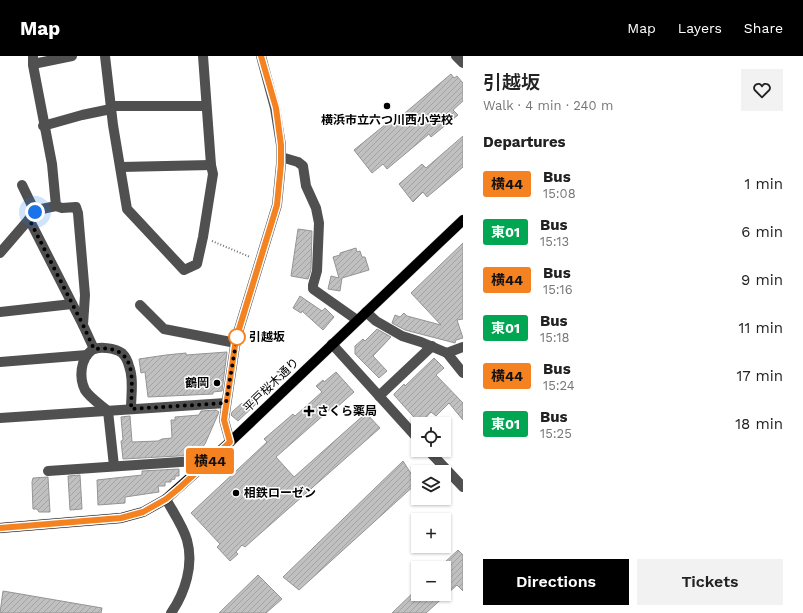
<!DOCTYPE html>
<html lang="en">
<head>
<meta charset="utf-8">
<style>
  :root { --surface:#fff; --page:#f2f2f2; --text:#222; --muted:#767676; --accent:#000 }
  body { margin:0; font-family:"Work Sans","Noto Sans JP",sans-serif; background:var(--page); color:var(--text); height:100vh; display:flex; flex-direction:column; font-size:15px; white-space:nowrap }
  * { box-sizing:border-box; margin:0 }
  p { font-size:13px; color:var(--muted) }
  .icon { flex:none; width:22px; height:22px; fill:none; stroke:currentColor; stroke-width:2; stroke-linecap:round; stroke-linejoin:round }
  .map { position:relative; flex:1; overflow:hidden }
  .side { display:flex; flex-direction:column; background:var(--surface); width:340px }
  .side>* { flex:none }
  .badge { padding:0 8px; border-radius:3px; font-size:14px; line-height:26px }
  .buttons { position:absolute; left:411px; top:361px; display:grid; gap:8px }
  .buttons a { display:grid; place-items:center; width:40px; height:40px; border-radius:0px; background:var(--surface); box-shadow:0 1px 3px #0004; font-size:20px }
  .you { position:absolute; width:20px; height:20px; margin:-10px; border:3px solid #fff; border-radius:50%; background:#1a73e8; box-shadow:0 0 0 6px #1a73e833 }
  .map>.badge { position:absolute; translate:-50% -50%; box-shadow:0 0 0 2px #fff }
  h2 { padding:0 20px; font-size:15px; line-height:36px }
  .round { display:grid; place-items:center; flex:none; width:42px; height:42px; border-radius:0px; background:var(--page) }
  .head { display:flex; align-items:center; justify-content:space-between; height:68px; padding:0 20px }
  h1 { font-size:19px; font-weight:600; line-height:30px }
  .button { display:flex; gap:8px; margin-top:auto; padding:8px 20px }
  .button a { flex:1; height:46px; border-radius:0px; background:var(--accent); color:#fff; font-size:16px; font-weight:600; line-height:46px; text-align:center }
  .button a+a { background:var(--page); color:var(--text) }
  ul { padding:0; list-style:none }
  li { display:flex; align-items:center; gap:12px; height:48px; padding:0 20px }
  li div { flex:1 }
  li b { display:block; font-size:15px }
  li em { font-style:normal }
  li .badge { min-width:44px; font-weight:700; text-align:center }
  header { display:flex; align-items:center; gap:24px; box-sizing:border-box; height:56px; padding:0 20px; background:var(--accent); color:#fff }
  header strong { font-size:19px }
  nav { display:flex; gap:22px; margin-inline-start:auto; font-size:14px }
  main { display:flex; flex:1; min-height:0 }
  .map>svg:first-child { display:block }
</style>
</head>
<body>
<header>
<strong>Map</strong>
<nav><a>Map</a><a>Layers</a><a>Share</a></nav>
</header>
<main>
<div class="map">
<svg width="463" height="557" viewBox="0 0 463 557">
  <defs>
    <pattern id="building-hatch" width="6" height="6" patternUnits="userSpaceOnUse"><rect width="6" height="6" fill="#c0c0c0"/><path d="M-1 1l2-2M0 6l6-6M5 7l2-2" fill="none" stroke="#a3a3a3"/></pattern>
  </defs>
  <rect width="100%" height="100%" fill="#fff"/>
  <!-- building -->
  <g fill="url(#building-hatch)" stroke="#949494">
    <polygon points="451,18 454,22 457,20 463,27 463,45 453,54 458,59 431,81 429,78 387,113 383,108 372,117 354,94 397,59 399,62"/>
    <polygon points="463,80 463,111 427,141 423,136 413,146 399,128 422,108 426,112"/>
    <polygon points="298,173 312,175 311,214 308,223 291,220"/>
    <polygon points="463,187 463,263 457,264 463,282 456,284 455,287 405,274 392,267 395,259 400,261 404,257 407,260 441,269 411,237"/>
    <polygon points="356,192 357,196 360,195 362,201 365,201 369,214 342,222 340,235 328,233 331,220 339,222 333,201 340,199 340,197"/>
    <polygon points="300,240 322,255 325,252 334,261 323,274 302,255 301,257 293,252"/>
    <polygon points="377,273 391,281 373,300 387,315 379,322 355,298 355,290 363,283 365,285"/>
    <polygon points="227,296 222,335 213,336 213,338 148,341 145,316 141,317 139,303 166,299 186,297 186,299"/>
    <polygon points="434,302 444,312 436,319 463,347 463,364 449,347 436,360 431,356 420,368 394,339 394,338 404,328 405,330"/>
    <polygon points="336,316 354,336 336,352 334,350 276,401 294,421 366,357 380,372 245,491 242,489 236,496 238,498 230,505 217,491 220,488 191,457 267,386 264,383 293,358 295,360 322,336 316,330 323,324 324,326"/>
    <polygon points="250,342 256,348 238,365 231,359 232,356 242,347 243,348"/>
    <polygon points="216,354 219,356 205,388 196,399 123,403 121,385 123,384 121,361 130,360 132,386 158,385 162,383 172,382 171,364 175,364 175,361 199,359 201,355"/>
    <polygon points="403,405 417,427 299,534 283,521"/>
    <polygon points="179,413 179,420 175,420 175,423 171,424 171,426 165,426 165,430 158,430 159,436 125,441 125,447 98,449 97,424 142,419 142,415"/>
    <polygon points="80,419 82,453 70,454 68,420"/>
    <polygon points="48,421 50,456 39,456 37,453 33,453 32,426 33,422"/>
    <polygon points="458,494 463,499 463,535 457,529 426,557 392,557 418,532 418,538 444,538 444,507"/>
    <polygon points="258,519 282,543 266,557 219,557"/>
    <polygon points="3,535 102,552 101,557 0,557"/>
  </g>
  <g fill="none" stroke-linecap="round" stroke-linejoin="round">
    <defs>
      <polyline id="major" points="0,472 121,462 143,456 166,443 230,386 463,164"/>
    </defs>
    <!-- major casing -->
    <use href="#major" stroke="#dbdbdb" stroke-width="11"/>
    <!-- path -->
    <polyline stroke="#727272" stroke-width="2" stroke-dasharray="1 2" stroke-linecap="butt" points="212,185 250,201"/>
    <!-- minor -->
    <g stroke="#505050" stroke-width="10">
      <polyline points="105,0 113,69 127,153 184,214 197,208 203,181 213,118 211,109 203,0"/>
      <polyline points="456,0 463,7"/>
      <polyline points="33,8 72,0"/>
      <polyline points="111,50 206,50"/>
      <polyline points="43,70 82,59 111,53"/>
      <polyline points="281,101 298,106 303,110 306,130 316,152 319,167 317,215 313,229 313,233 357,264"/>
      <polyline points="121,111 211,109"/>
      <polyline points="22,129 35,156"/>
      <polyline points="56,150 62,152 76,151 78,157 85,239 83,269"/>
      <polyline points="29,163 83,269 94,293"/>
      <polyline points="0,197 37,154 56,150 52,108 33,9 33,0"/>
      <polyline points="140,249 164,273 236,287"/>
      <polyline points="0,256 72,248"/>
      <polyline points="366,256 376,265 402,280 421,286 447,297 463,317"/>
      <polyline points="332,288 418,383"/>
      <polyline points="447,297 463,291"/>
      <polyline points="0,306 87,299"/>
      <polyline points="379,340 432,290"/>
      <polyline points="0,362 226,347"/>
      <polyline points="230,386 224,364 236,283 277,149 281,108 281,89 275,52 261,0"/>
      <polyline points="428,394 463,431"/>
      <path d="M114 410 108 355C101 349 90 342 85 334 79 322 80 303 92 294 99 290 115 292 122 297 125 300 128 306 129 310 134 323 131 340 131 353"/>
      <polyline points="48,415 195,405 204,411"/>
      <path d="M166 443C173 456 183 470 187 484 194 509 185 537 171 557"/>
    </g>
    <!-- major -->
    <use href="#major" stroke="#000" stroke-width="10"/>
  </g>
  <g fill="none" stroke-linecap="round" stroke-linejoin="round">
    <defs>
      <polyline id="line" points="0,472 121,462 143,456 166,443 177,434 230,386 224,364 236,283 277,149 281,108 281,89 276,52 261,0"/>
    </defs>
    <!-- line casing -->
    <use href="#line" stroke="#fff" stroke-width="9"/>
    <!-- line -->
    <use href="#line" stroke="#f58220" stroke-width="6"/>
    <!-- walk -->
    <path stroke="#000" stroke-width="4" stroke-dasharray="0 7.2" d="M35 156 29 163 83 269 94 293C138 288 132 321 131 353L226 347 237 281"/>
  </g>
  <!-- markers -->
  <g fill="#000" stroke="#fff" stroke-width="1.5">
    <circle cx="387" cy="50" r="4"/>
    <circle cx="217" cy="327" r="4"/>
    <path d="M307 349h4v4h4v4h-4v4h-4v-4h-4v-4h4z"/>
    <circle cx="236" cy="437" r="4"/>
  </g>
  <circle fill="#fff" stroke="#f58220" stroke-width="2" cx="237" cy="281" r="8"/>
  <g text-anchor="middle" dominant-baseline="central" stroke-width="3" stroke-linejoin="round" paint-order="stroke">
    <!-- poi labels -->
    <g font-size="12" font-weight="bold" fill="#000" stroke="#fff" text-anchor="start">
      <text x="387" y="64" text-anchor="middle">横浜市立六つ川西小学校</text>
      <text x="209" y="327" text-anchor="end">鶴岡</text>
      <text x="317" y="355">さくら薬局</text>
      <text x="244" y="437">相鉄ローゼン</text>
    </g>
    <!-- stop labels -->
    <g font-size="12" font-weight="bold" fill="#000" stroke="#fff" text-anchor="start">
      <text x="249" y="281">引越坂</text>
    </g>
    <!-- street labels -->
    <g font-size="12" fill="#000" stroke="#fff">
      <text transform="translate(271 329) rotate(-44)">平戸桜木通り</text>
    </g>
  </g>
</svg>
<div class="buttons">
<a><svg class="icon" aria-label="locate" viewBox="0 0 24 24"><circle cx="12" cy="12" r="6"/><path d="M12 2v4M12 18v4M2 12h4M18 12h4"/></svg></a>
<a><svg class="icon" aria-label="layers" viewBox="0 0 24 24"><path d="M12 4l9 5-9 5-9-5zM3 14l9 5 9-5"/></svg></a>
<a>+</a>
<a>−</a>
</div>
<div class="you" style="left:35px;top:156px"></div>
<b class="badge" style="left:210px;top:405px;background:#f58220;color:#111">横44</b>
</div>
<section class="side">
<div class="head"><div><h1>引越坂</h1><p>Walk · 4 min · 240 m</p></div><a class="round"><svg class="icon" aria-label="heart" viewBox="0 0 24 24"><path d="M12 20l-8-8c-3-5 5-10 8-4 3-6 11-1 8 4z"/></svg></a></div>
<h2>Departures</h2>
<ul>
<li><span class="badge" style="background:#f58220;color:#111">横44</span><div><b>Bus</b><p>15:08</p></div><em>1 min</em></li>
<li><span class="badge" style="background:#00a651;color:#fff">東01</span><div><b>Bus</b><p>15:13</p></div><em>6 min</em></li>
<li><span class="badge" style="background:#f58220;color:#111">横44</span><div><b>Bus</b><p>15:16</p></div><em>9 min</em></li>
<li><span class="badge" style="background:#00a651;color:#fff">東01</span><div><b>Bus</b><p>15:18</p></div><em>11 min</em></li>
<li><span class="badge" style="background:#f58220;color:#111">横44</span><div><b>Bus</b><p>15:24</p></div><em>17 min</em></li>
<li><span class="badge" style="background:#00a651;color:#fff">東01</span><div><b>Bus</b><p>15:25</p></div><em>18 min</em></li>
</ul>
<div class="button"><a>Directions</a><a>Tickets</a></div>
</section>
</main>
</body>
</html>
